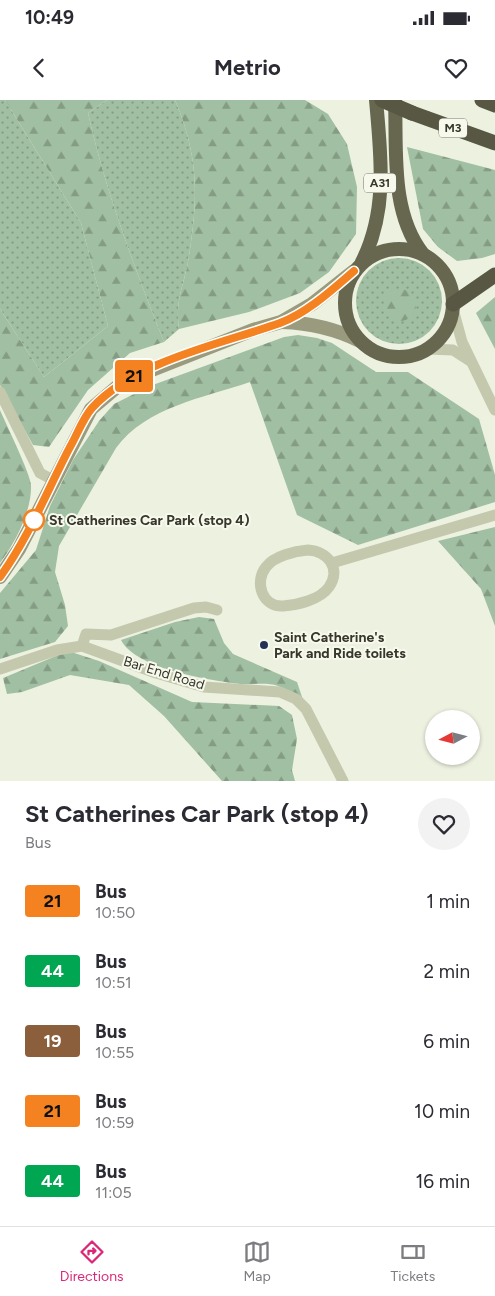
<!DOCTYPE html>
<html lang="en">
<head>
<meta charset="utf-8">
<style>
  :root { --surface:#fff; --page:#f2f2f3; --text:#2b2b33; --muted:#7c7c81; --line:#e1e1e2; --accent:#db2777 }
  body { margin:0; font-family:Figtree,sans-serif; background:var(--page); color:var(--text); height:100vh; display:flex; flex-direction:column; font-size:19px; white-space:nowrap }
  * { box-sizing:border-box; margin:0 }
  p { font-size:16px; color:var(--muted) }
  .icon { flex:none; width:28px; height:28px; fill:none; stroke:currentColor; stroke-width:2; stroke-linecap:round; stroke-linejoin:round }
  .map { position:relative; height:681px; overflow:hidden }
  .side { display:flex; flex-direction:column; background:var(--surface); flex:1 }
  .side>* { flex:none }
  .badge { padding:0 10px; border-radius:4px; font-size:18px; line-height:32px }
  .needle { width:32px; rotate:263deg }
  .tools { position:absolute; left:425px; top:610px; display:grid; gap:10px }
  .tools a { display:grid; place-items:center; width:55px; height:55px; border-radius:50%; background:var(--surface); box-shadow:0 1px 4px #0004; font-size:25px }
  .map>.badge { position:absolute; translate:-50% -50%; box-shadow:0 0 0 2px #fff }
  .round { display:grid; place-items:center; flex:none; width:52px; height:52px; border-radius:26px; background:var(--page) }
  .headline { display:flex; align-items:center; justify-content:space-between; height:85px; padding:0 25px }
  h1 { font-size:24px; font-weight:700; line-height:38px }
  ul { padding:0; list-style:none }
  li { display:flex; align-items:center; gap:15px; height:70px; padding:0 25px }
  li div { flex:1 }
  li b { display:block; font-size:19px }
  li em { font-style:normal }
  li .badge { min-width:55px; font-weight:700; text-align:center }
  .status { display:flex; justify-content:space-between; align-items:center; height:35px; padding:0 25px; background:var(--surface); direction:ltr }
  .status svg { height:14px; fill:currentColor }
  header { display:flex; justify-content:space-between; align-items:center; height:65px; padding:0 25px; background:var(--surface); font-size:22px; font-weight:700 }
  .menu { display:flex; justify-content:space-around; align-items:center; height:70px; border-top:1px solid var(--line); background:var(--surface); font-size:14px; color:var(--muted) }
  .menu a { display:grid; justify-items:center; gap:2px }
  .menu .current { color:var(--accent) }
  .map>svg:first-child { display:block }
</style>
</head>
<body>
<div class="status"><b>10:49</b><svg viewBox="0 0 49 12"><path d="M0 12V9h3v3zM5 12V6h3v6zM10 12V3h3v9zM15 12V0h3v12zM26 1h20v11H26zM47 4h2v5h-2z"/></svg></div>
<header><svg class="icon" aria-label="back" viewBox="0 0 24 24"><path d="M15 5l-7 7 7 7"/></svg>Metrio<svg class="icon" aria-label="heart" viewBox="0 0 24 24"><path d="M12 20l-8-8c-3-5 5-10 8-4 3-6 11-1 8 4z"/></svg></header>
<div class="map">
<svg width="495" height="681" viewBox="0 0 495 681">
  <defs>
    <pattern id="grass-dots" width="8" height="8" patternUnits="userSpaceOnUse" patternTransform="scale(1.25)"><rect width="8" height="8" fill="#a1bfa2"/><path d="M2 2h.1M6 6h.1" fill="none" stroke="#849c84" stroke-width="1.8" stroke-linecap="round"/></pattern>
    <pattern id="forest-firs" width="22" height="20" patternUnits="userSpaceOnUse" patternTransform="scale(1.25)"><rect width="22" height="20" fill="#a1bfa2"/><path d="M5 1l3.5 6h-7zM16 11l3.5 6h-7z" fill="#849c84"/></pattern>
  </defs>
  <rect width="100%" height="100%" fill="#edf1e0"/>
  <!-- grass -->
  <g fill="url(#grass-dots)">
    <polygon points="0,0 5,0 81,123 108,226 44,277 0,209"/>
    <path d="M107 0H175C200 59 198 100 188 162 183 187 175 202 179 229L164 242C134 166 106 93 88 13Z"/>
    <circle cx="399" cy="201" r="43"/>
  </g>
  <!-- forest -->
  <g fill="url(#forest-firs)">
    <path d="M5 0H107L88 13C106 93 134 166 164 242L130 253 88 290 49 347 33 345 0 285V209L44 277 108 226 81 123Z"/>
    <path d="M175 0H305L328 14 347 44 357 87 356 134 329 172 300 193 249 212 179 229C175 201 183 188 188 162 198 100 200 59 175 0Z"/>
    <polygon points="407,47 495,70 495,154 482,158 457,161 438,147 423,129"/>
    <circle cx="400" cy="205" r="16"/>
    <polygon points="495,197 495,249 476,213"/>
    <path d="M298 235 317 238 332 243 376 272H408L479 319 495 375V402L358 445 297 415 250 282C203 298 146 307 116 348L59 446 55 472 65 505 68 526 55 542 0 559V493L36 450 50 406 73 360 99 321 114 304 150 286 284 237Z"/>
    <path d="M0 310C6 324 30 373 31 385 32 411 15 443 0 463Z"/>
    <polygon points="495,427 495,526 481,489 438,441"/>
    <path d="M199 517 214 519 224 543 233 554 297 582 304 603C296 598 287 589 278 586 267 582 252 585 240 584 209 580 136 569 121 540L175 522Z"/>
    <polygon points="68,551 99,561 192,602 279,606 292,615 297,639 292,670 295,681 222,681 164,616 129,585 70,575 22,592 7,594 3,578"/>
  </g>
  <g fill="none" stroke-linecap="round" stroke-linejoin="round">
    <!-- minor -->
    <g stroke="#c4c8ad" stroke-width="11">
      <polyline points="453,209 462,242 495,310"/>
      <polyline points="428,249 453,250 470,261"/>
      <polyline points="0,292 40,373 53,380"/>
      <path d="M308 450C327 451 342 468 329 487 320 500 297 505 283 506 262 507 254 482 266 467 274 456 295 451 308 450Z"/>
      <polyline points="332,463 495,415"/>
      <polyline points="82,546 86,534 111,535 194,508 206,507 217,510"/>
      <polyline points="0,569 57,550 82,546 156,573 204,587 280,592 296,599 306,609 343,681"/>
    </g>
    <!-- secondary -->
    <g stroke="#9a9b7e" stroke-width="14">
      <path d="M282 222C310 223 334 228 360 241"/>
      <polyline points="0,477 19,449 91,309 124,281 253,230 281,222 312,204 354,171"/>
    </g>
    <!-- trunk -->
    <g stroke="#676750" stroke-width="14">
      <path d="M395 0C397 51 390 112 423 154"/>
      <circle cx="399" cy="203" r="54"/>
      <path d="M362 162C388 110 381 57 376 0"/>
    </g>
    <!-- motorway -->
    <g stroke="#575743" stroke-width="15">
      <polyline points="482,0 495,5"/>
      <polyline points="412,13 495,43"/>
      <polyline points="453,204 495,175"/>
    </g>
    <!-- motorway-bridge -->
    <polyline stroke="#575743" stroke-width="15" points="382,0 412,13"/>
  </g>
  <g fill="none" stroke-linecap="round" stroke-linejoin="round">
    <defs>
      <path id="line" d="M0 477C29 437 47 391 70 347 77 335 83 318 92 308 135 261 221 244 280 223 307 213 332 190 354 171"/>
    </defs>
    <!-- line casing -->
    <use href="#line" stroke="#fff" stroke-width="11"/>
    <!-- line -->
    <use href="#line" stroke="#f58220" stroke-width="8"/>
  </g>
  <!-- markers -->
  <circle fill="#fff" stroke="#f58220" stroke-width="2.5" cx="34" cy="420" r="10"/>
  <circle fill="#243055" stroke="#f6f9ec" stroke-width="2" cx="264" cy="545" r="5"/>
  <g text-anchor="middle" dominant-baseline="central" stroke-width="4" stroke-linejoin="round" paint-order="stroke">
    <!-- shield labels -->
    <g fill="#f6f9ec" stroke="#707165" stroke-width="1">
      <rect x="439" y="18.5" width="28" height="19" rx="4"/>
      <rect x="364" y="73.5" width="32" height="19" rx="4"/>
    </g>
    <g font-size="12" font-weight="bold" fill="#37372b">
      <text x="453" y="28">M3</text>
      <text x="380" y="83">A31</text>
    </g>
    <!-- stop labels -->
    <g font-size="14" font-weight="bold" fill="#37372b" stroke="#f6f9ec" text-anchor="start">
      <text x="49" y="420">St Catherines Car Park (stop 4)</text>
    </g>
    <!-- poi labels -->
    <g font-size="14" font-weight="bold" fill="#37372b" stroke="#f6f9ec" text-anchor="start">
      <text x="274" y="537">Saint Catherine's<tspan x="274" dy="16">Park and Ride toilets</tspan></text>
    </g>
    <!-- street labels -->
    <g font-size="14" fill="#37372b" stroke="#f6f9ec">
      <text transform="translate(164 573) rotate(17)">Bar End Road</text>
    </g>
  </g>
</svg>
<div class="tools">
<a><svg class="needle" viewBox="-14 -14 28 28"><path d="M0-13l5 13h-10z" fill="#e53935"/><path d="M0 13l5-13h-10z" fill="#7c7c81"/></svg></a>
</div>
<b class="badge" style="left:134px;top:276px;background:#f58220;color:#111">21</b>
</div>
<section class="side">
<div class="headline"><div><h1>St Catherines Car Park (stop 4)</h1><p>Bus</p></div><a class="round"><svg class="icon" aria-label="heart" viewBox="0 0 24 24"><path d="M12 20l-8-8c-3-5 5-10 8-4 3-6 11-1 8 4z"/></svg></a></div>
<ul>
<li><span class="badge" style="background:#f58220;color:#111">21</span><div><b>Bus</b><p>10:50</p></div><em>1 min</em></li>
<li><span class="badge" style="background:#00a651;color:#fff">44</span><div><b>Bus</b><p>10:51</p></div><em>2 min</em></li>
<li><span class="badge" style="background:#8b5e3c;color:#fff">19</span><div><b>Bus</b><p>10:55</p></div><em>6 min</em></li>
<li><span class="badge" style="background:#f58220;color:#111">21</span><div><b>Bus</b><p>10:59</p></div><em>10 min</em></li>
<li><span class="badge" style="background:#00a651;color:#fff">44</span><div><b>Bus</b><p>11:05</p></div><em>16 min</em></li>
</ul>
</section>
<nav class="menu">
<a class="current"><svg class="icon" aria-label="directions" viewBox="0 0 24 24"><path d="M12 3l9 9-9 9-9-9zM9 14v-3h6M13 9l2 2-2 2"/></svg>Directions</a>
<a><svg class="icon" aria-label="map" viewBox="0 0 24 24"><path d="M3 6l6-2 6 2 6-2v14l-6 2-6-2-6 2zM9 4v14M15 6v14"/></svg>Map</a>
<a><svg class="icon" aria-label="tickets" viewBox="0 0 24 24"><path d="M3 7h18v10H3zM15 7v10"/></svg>Tickets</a>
</nav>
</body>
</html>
